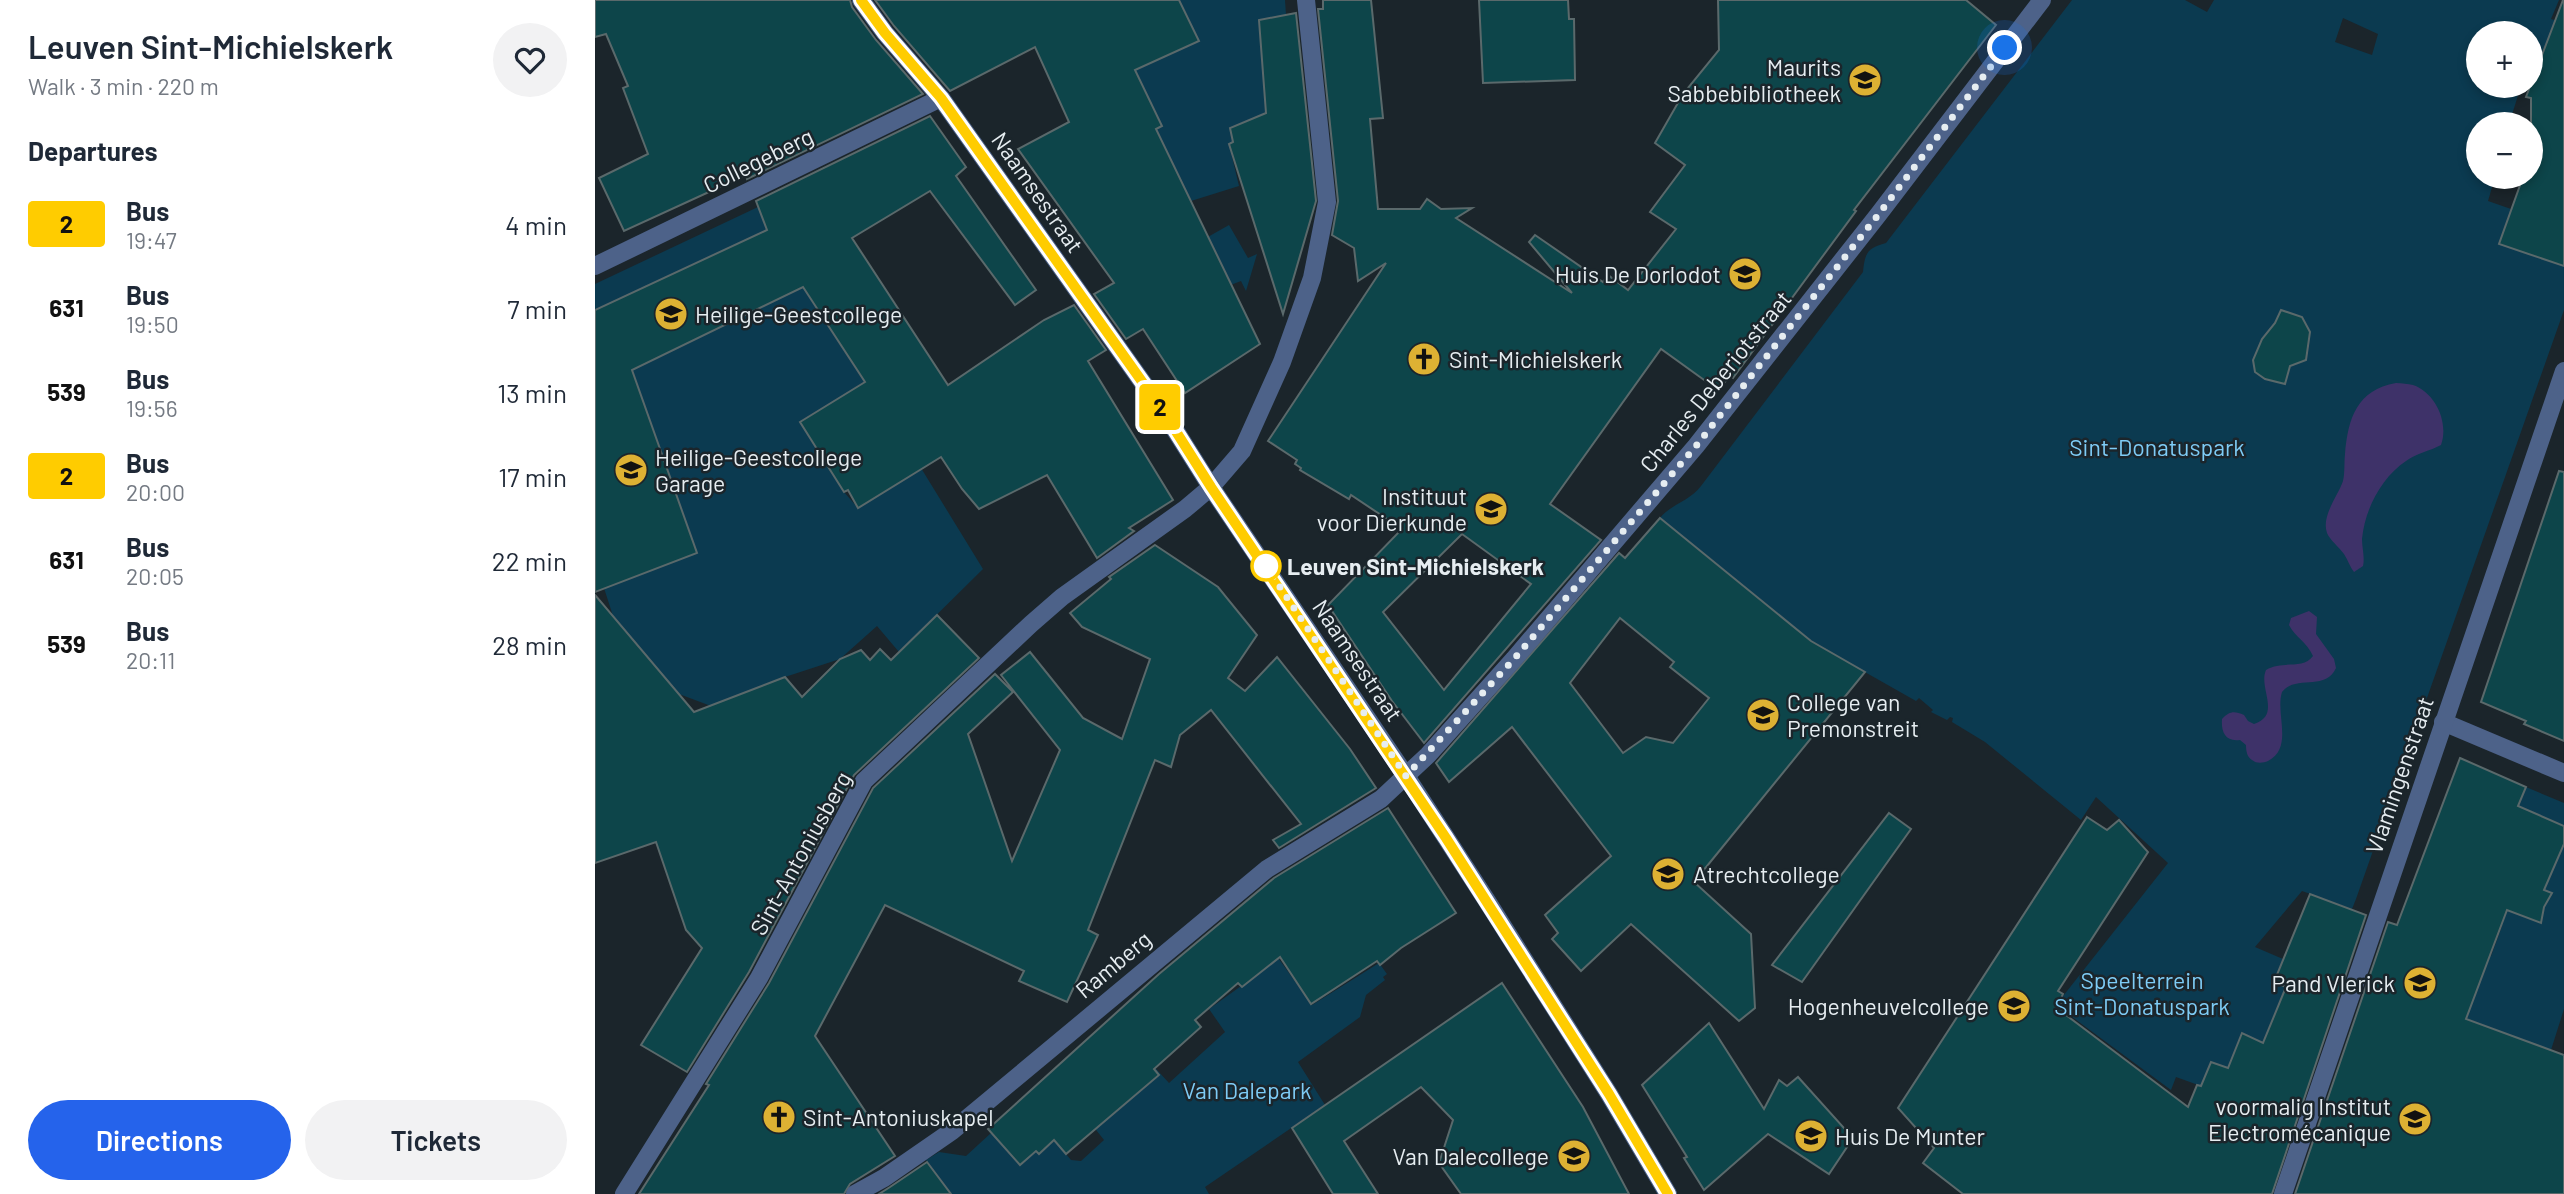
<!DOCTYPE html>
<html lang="en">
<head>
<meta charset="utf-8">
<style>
  :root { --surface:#fff; --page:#f2f2f3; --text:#1f2937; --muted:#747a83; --accent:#2563eb }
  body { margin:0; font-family:Barlow,sans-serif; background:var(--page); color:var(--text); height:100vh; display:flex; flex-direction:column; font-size:26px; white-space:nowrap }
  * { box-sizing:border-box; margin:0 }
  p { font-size:23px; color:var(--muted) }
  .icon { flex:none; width:38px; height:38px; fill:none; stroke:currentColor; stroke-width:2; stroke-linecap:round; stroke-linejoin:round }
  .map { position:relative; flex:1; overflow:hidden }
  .details { display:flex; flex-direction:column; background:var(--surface); width:595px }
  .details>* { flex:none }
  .badge { padding:0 14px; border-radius:5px; font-size:24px; line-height:46px }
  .buttons { position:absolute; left:1871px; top:21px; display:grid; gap:14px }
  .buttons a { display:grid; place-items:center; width:77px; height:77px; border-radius:50%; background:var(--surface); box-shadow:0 4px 10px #0003; font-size:35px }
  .you { position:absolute; width:35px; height:35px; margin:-18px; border:5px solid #fff; border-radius:50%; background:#1a73e8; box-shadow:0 0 0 10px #1a73e833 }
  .map>.badge { position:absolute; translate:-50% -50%; box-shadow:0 0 0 4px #fff }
  h2 { padding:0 28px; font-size:26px; line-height:63px }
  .round { display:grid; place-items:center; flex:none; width:74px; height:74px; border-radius:37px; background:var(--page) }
  .overview { display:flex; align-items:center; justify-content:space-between; height:119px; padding:0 28px }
  h1 { font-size:33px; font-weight:600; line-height:52px }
  .primary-button { display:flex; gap:14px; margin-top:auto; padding:14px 28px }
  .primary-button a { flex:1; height:80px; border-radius:42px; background:var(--accent); color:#fff; font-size:28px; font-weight:600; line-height:80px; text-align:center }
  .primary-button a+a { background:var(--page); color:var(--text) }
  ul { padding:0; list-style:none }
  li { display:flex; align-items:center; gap:21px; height:84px; padding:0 28px }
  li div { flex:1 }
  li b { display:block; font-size:26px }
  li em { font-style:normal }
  li .badge { min-width:77px; font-weight:700; text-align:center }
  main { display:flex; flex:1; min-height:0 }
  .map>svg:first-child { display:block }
</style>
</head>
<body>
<main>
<section class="details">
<div class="overview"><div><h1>Leuven Sint-Michielskerk</h1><p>Walk · 3 min · 220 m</p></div><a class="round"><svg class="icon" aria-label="heart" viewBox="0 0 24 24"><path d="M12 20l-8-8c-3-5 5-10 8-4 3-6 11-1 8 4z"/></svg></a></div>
<h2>Departures</h2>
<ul>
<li><span class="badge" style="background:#fc0;color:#111">2</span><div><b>Bus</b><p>19:47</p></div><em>4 min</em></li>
<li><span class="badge" style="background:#fff;color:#111">631</span><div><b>Bus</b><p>19:50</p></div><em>7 min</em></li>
<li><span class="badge" style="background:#fff;color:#111">539</span><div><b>Bus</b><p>19:56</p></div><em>13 min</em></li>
<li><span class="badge" style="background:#fc0;color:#111">2</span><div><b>Bus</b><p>20:00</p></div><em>17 min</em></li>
<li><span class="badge" style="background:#fff;color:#111">631</span><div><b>Bus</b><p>20:05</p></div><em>22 min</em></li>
<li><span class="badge" style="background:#fff;color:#111">539</span><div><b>Bus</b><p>20:11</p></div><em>28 min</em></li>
</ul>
<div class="primary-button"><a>Directions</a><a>Tickets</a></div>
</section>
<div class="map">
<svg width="1969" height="1194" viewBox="0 0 1969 1194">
  <rect width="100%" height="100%" fill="#1b252b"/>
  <!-- green -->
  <g fill="#0b3a50" fill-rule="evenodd">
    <polygon points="584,0 690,0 691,15 664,20 670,88 700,101 635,128 638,142 634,144 644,186 596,201 522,58 567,58 601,42 601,36"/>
    <path d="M1477 0H1590L1612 12 1619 0H1964L1956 19 1969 23V60L1947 52 1944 58 1953 61 1969 85 1936 72V33H1883V86H1926L1914 124H1883V177H1900L1893 201 1916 209 1905 244 1969 266V310L1761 899 1757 909 1707 891 1660 947 1688 959 1679 982 1691 987 1680 1049 1633 1068 1616 1062 1606 1086 1581 1077 1576 1090 1461 1005 1573 863 1501 797 1486 820 1390 742 1357 722 1358 718 1355 717 1352 720 1336 712 1338 710 1324 698 1321 701 1238 654 1236 657 1065 518C1076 504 1095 501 1106 486L1268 272C1270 253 1272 248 1291 243ZM1748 18 1783 34 1777 55 1740 42Z"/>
    <polygon points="163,207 172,230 0,310 0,284"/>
    <polygon points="634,225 653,258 662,254 651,291 646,281 620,291 604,242"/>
    <polygon points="208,287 270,382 205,422 249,492 263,508 326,468 388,569 304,652 282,626 245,659 190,677 116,706 84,694 18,616 9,588 102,552 37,370"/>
    <polygon points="1931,787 1969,803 1969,826 1923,806"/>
    <polygon points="1969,844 1969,1009 1956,1050 1856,1013 1894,956 1896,956 1907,926 1868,910 1873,894 1946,923 1949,907 1956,894 1949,890 1956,875 1935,867"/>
    <polygon points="669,938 717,1005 784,963 792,974 788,977 790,980 771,995 765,1017 703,1062 730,1105 610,1187 614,1194 356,1194 331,1160 344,1152 371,1156 396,1133 441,1151 443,1154 458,1142 461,1142 476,1160 486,1161 509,1140 487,1112 551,1058 574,1083 630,1032 614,1009 667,971"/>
  </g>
  <!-- water -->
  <g fill="#3e3269">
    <path d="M1801 383C1807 383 1813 384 1818 385 1841 393 1854 423 1846 445 1835 451 1822 453 1811 461 1786 478 1770 509 1767 539 1767 548 1770 557 1768 566L1759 572C1755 567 1753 560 1749 554 1744 547 1735 540 1732 533 1726 516 1743 496 1748 481 1750 473 1749 463 1750 454 1753 418 1762 390 1801 383Z"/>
    <path d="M1714 611 1722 617 1721 634 1739 659 1741 668C1730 692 1701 674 1687 692 1680 714 1699 747 1673 761 1668 763 1662 764 1657 760 1652 757 1651 751 1651 745L1645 740C1630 742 1626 732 1627 719 1635 711 1639 711 1649 715L1653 721 1659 724C1687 715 1663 688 1671 670 1688 660 1708 670 1718 656 1712 642 1700 637 1694 625L1696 618Z"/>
  </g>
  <!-- building -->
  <g fill="#0d454a" stroke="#5a696b" stroke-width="2" fill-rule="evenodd">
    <polygon points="0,0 255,0 257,7 281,40 328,94 152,179 151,175 29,231 4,178 53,154 28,88 33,86 11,34 0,37"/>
    <polygon points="280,0 584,0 604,41 540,70 567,126 561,129 665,344 590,393 548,329 531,339 499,294 519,283 423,149 474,122 440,47 355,91 299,26"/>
    <path d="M728 0H776L788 118 775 119 783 209H825L832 199 846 209 877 208 861 218 977 293 934 242 940 235 1008 282 1013 275 1033 290 1081 229 1055 212 1090 165 1060 143 1088 94 1124 50 1123 0H1371L1401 25 1259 210 1261 211 1138 378 1135 376 1123 390 1066 349 955 504 1006 540 829 743 797 701 733 605 807 529 756 495 754 499 705 470 706 468 700 464 702 460 673 441 791 263 763 281 759 248 737 235 743 201 723 9H728ZM867 534 936 584 849 690 788 612Z"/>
    <polygon points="884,0 973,0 974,19 979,19 980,80 888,83"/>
    <polygon points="1968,0 1969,1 1969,266 1904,244 1928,177 1936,177 1936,98 1931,97"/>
    <polygon points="701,13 721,201 688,314 634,144 638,142 635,128 671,113 664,20"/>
    <polygon points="335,116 371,167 361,176 441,290 420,305 335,191 257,238 353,385 449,320 479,305 511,350 493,361 578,500 534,528 539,531 502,558 452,475 384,509 367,489 346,457 263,508 253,490 249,492 205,422 270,382 208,287 37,370 102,553 0,592 0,310 172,230 161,201"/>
    <polygon points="1686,310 1707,317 1715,332 1711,360 1695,366 1690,384 1670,379 1660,372 1658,360 1667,339 1680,323"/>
    <polygon points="1964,471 1969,472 1969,741 1929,724 1931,721 1886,702"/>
    <path d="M1065 518 1216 641 1270 672 1099 882 1156 934 1160 1008 1144 1021 1036 924 986 971 957 939 963 933 950 915 1016 856 917 727 854 782 841 763 1024 553 1030 558ZM1025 618 1079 662 1075 667 1114 698 1078 743 1051 737 1028 753 975 683Z"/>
    <polygon points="560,545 623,587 662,635 633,678 650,691 682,657 755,749 781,788 684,848 678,840 706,824 616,710 585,735 576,767 560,760 493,930 503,935 472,1002 424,981 429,971 290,905 220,1036 300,1156 255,1184 249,1194 44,1194 114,1085 111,1084 174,983 278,788 400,674 418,692 373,734 417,861 465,750 406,675 435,652 488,718 527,739 555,659 487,627 475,613 516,579 514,577"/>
    <polygon points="0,595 99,712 190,677 207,697 245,659 266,650 275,660 285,649 296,660 342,615 384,658 259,775 154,972 92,1072 46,1045 107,948 91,930 61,842 0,863"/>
    <polygon points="1865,758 1931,787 1923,806 1969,826 1969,844 1949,890 1957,893 1949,907 1946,923 1912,910 1871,1019 1969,1055 1969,1194 1700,1194 1793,922 1802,925"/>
    <polygon points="793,808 861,913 806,948 785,965 782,961 716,1004 685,957 647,987 643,983 600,1020 606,1027 559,1069 564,1075 471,1154 459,1140 444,1154 441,1151 425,1165 393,1129 564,974 679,878"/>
    <polygon points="1294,813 1316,829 1207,982 1177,965"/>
    <polygon points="1492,817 1512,830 1524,820 1553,852 1463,991 1468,994 1464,1003 1470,1006 1467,1012 1593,1107 1602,1085 1606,1086 1616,1062 1633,1068 1647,1033 1668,1043 1691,987 1679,982 1715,894 1771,915 1677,1194 1368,1194 1328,1163 1339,1148 1303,1108"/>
    <polygon points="907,983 988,1107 1034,1194 866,1194 844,1163 858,1120 826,1087 749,1141 783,1194 738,1194 697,1128"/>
    <polygon points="1114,1023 1169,1109 1184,1080 1192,1086 1203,1077 1258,1138 1234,1174 1173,1134 1109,1190 1089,1158 1092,1157 1047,1085"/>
    <polygon points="332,1162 356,1194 284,1194 295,1187"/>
  </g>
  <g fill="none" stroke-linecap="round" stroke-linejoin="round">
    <!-- pedestrian -->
    <polyline stroke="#4d6289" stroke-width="18" points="0,266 346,98"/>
    <!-- minor -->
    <g stroke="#4d6289" stroke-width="18">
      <polyline points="266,0 290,33 346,98 570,414 616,487 811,776 892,901 1014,1094 1073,1194"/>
      <polyline points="1848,722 1969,773"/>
      <polyline points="29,1194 164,978 269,781 436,624 467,597 590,509 616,487 647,451 687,362 717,278 732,202 711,0"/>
      <polyline points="260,1194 289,1178 357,1131 672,869 786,799 833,755 919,659 1101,446 1283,215 1447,0"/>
      <polyline points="1688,1194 1969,371"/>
    </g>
  </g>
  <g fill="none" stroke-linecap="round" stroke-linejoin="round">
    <defs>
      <polyline id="line" points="266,0 290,33 346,98 570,414 616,487 851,838 1014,1094 1073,1194"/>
    </defs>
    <!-- line casing -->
    <use href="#line" stroke="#fff" stroke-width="16"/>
    <!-- line -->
    <use href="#line" stroke="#fc0" stroke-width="10"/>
    <!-- walk -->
    <polyline stroke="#e6edf1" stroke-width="7" stroke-dasharray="0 12.6" points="671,566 811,776 919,659 1101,446 1283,215 1410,48"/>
  </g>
  <!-- icons -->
  <defs>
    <symbol id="university-disc" viewBox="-11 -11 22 22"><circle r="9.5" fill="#ddb133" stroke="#1b252b"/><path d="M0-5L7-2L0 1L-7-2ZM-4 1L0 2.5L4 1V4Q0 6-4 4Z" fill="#111"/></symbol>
    <symbol id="church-disc" viewBox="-11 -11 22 22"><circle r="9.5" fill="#ddb133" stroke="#1b252b"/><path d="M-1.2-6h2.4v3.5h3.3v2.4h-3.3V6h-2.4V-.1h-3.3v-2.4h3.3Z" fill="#111"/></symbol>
  </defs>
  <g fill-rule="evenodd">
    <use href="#university-disc" x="1251" y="61" width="38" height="38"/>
    <use href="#university-disc" x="1131" y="255" width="38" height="38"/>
    <use href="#university-disc" x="57" y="295" width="38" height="38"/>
    <use href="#church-disc" x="810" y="340" width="38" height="38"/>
    <use href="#university-disc" x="17" y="451" width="38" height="38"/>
    <use href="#university-disc" x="877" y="490" width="38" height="38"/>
    <use href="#university-disc" x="1149" y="696" width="38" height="38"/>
    <use href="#university-disc" x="1054" y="855" width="38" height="38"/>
    <use href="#university-disc" x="1806" y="964" width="38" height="38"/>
    <use href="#university-disc" x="1400" y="987" width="38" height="38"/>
    <use href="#church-disc" x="165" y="1098" width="38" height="38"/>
    <use href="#university-disc" x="1801" y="1100" width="38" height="38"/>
    <use href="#university-disc" x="1197" y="1117" width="38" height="38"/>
    <use href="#university-disc" x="960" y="1137" width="38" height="38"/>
  </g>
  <!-- markers -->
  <circle fill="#fff" stroke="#fc0" stroke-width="3.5" cx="671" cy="566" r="14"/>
  <g text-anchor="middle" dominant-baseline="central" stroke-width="5" stroke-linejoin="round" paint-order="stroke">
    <!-- poi labels -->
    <g font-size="23" fill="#e6edf1" stroke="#1b252b" text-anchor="end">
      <text x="1246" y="67">Maurits<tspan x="1246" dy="26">Sabbebibliotheek</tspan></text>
      <text x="1126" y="274">Huis De Dorlodot</text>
      <text x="100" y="314" text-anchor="start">Heilige-Geestcollege</text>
      <text x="854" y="359" text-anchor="start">Sint-Michielskerk</text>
      <text x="60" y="457" text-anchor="start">Heilige-Geestcollege<tspan x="60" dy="26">Garage</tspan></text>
      <text x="872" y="496">Instituut<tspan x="872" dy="26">voor Dierkunde</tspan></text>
      <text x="1192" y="702" text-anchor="start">College van<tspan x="1192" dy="26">Premonstreit</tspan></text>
      <text x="1098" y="874" text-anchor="start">Atrechtcollege</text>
      <text x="1800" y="983">Pand Vlerick</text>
      <text x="1394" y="1006">Hogenheuvelcollege</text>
      <text x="1796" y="1106">voormalig Institut<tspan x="1796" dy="26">Electromécanique</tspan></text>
      <text x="208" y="1117" text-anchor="start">Sint-Antoniuskapel</text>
      <text x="1240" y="1136" text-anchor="start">Huis De Munter</text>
      <text x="954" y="1156">Van Dalecollege</text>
    </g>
    <!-- street labels -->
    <g font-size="23" fill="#e6edf1" stroke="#1b252b">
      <text transform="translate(163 160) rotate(-26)">Collegeberg</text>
      <text transform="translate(443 192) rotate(55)">Naamsestraat</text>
      <text transform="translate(1120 381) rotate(-51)">Charles Deberiotstraat</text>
      <text transform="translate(763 660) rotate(56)">Naamsestraat</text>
      <text transform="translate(1804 775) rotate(-71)">Vlamingenstraat</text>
      <text transform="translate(205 853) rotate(-61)">Sint-Antoniusberg</text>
      <text transform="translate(518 964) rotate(-40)">Ramberg</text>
    </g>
    <!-- park labels -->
    <g font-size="23" fill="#7eccf6" stroke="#1b252b">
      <text x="1562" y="447">Sint-Donatuspark</text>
      <text x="1547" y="980">Speelterrein<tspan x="1547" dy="26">Sint-Donatuspark</tspan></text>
      <text x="652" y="1090">Van Dalepark</text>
    </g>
    <!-- stop labels -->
    <g font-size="23" font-weight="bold" fill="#e6edf1" stroke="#1b252b" text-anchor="start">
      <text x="692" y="566">Leuven Sint-Michielskerk</text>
    </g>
  </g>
</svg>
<div class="buttons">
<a>+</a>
<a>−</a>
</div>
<div class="you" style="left:1410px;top:48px"></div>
<b class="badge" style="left:565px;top:407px;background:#fc0;color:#111">2</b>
</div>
</main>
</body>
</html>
